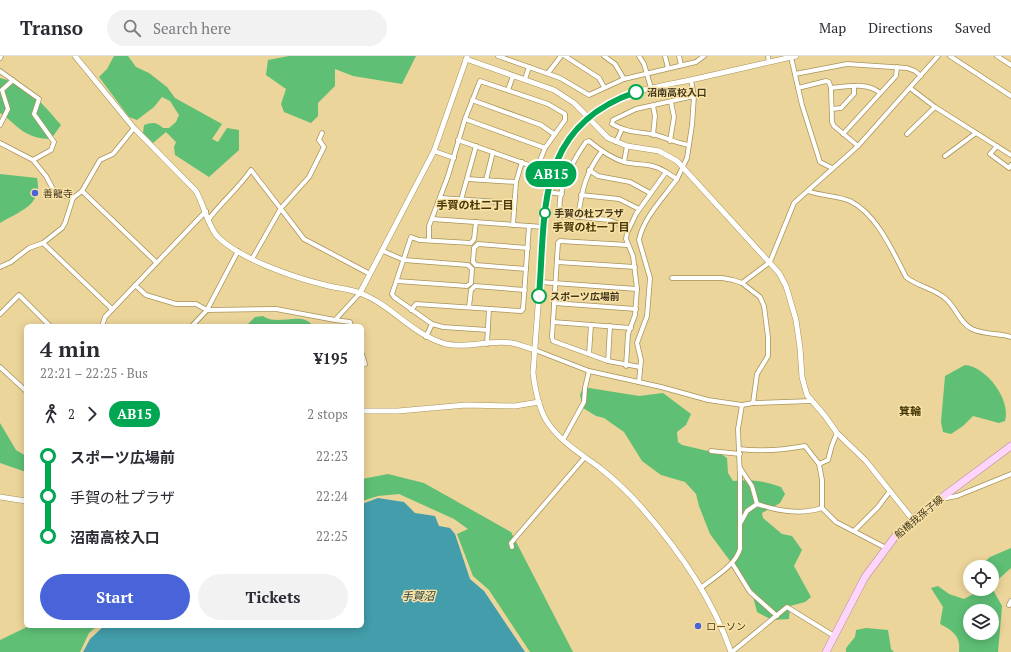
<!DOCTYPE html>
<html lang="en">
<head>
<meta charset="utf-8">
<style>
  :root { --surface:#fff; --page:#f2f2f3; --text:#2b2b33; --muted:#7c7c81; --line:#e1e1e2; --accent:#4964d8 }
  body { margin:0; font-family:"PT Serif","Noto Sans JP",serif; background:var(--page); color:var(--text); height:100vh; display:flex; flex-direction:column; font-size:15px; white-space:nowrap }
  * { box-sizing:border-box; margin:0 }
  p { font-size:13px; color:var(--muted) }
  .icon { flex:none; width:22px; height:22px; fill:none; stroke:currentColor; stroke-width:2; stroke-linecap:round; stroke-linejoin:round }
  .map { position:relative; flex:1; overflow:hidden }
  .drawer { position:absolute; left:24px; top:268px; width:340px; height:304px; display:flex; flex-direction:column; background:var(--surface); border-radius:6px; box-shadow:0 2px 10px #0003 }
  .drawer>* { flex:none }
  .badge { padding:0 8px; border-radius:13px; font-size:14px; line-height:26px }
  .controls { position:absolute; left:963px; top:504px; display:grid; gap:8px }
  .controls a { display:grid; place-items:center; width:36px; height:36px; border-radius:50%; background:var(--surface); box-shadow:0 2px 10px #0003; font-size:20px }
  .map>.badge { position:absolute; translate:-50% -50%; box-shadow:0 0 0 2px #fff }
  .legs { display:flex; align-items:center; gap:6px; height:44px; padding:0 16px; font-size:13px }
  .legs p { margin-inline-start:auto }
  .summary { display:flex; align-items:center; justify-content:space-between; height:68px; padding:0 16px }
  h1 { font-size:22px; font-weight:700; line-height:30px }
  .cta { display:flex; gap:8px; margin-top:auto; padding:8px 16px }
  .cta a { flex:1; height:46px; border-radius:24px; background:var(--accent); color:#fff; font-size:16px; font-weight:700; line-height:46px; text-align:center }
  .cta a+a { background:var(--page); color:var(--text) }
  ul { padding:0 16px; list-style:none }
  li { display:flex; align-items:center; gap:14px; height:40px; font-size:15px }
  li i { display:grid; place-items:center; width:6px; height:100%; margin:0 5px; background:currentColor }
  li i::after { content:''; width:10px; height:10px; margin:-5px; border:3px solid; border-radius:50%; background:var(--surface) }
  li p { margin-inline-start:auto }
  li:first-child i { background:linear-gradient(#0000 50%,currentColor 0) }
  li:last-child i { background:linear-gradient(currentColor 50%,#0000 0) }
  header { display:flex; align-items:center; gap:24px; box-sizing:border-box; height:56px; padding:0 20px; background:var(--surface); border-bottom:1px solid var(--line) }
  header strong { font-size:19px }
  nav { display:flex; gap:22px; margin-inline-start:auto; font-size:14px }
  .search { width:280px; height:36px; background:var(--page); display:flex; align-items:center; gap:10px; box-sizing:border-box; padding:0 14px; border-radius:22px; color:var(--muted); font-size:15px }
  .map>svg:first-child { display:block }
</style>
</head>
<body>
<header>
<strong>Transo</strong>
<div class="search"><svg class="icon" aria-label="search" viewBox="0 0 24 24"><circle cx="10" cy="10" r="6"/><path d="M15 15l6 6"/></svg>Search here</div>
<nav><a>Map</a><a>Directions</a><a>Saved</a></nav>
</header>
<div class="map">
<svg width="1011" height="596" viewBox="0 0 1011 596">
  <rect width="100%" height="100%" fill="#ecd59a"/>
  <!-- green -->
  <g fill="#5ebf75" fill-rule="evenodd">
    <path d="M114 0H128L136 11 149 17 167 31 175 42 222 68 212 83 218 86 227 72 239 74V94L209 121 175 99 174 91 176 86 166 76 153 87 143 77 144 69C152 66 157 66 163 72H169L176 66 179 59 170 45 162 41 154 51 137 64 129 61 99 21 107 13Z"/>
    <polygon points="289,0 416,0 402,28 353,20 335,13 335,30 318,47 318,60 311,67 284,56 281,48 286,33 266,19 268,4"/>
    <path d="M0 22C25 27 45 50 61 69L51 83C37 83 26 79 15 69 10 65 6 60 0 57Z"/>
    <path d="M0 118 37 122C43 149 20 155 0 167Z"/>
    <path d="M263 260C278 271 302 254 313 270H246L255 261Z"/>
    <path d="M965 309C987 311 1011 344 1005 365L999 367 973 360 963 370 951 378 943 376 941 366 945 320Z"/>
    <path d="M583 331 639 340 663 337 691 358 686 369 677 376 678 386 682 389 721 398 727 402 728 417 733 425C750 423 766 425 781 431L785 438 780 447 762 457 763 462 782 478 792 480 802 494 794 510 811 541 805 546 790 550 789 563 772 564 757 556 751 533 710 478 699 450 696 438 685 426 661 419 642 405 624 376 604 362 596 360 583 352 580 339Z"/>
    <polygon points="0,367 16,394 26,400 26,416 0,407"/>
    <polygon points="388,418 424,427 511,476 573,596 530,596 489,534 473,520 457,478 468,473 454,463 399,438 378,440 362,445 362,423"/>
    <polygon points="1011,492 1011,512 992,529 992,511 980,510 990,501"/>
    <path d="M938 530 949 538 964 543 979 535V533L992 532 1002 550 998 596H959C961 580 953 575 940 568L943 551 931 532ZM970 555H992V577H970Z"/>
    <polygon points="29,570 97,570 89,577 80,596 0,596 0,584"/>
    <polygon points="866,572 888,574 891,593 894,596 846,596 846,592 855,581 856,574"/>
  </g>
  <!-- water -->
  <polygon fill="#439dab" points="378,442 404,446 415,457 435,460 439,470 450,472 455,478 470,523 484,535 525,596 83,596 90,583 104,570 362,570 362,448"/>
  <g fill="none" stroke-linecap="round" stroke-linejoin="round">
    <defs>
      <g id="minor">
        <polyline points="498,0 560,22 589,39 624,23 696,6 704,0"/>
        <polyline points="565,0 599,22 604,31"/>
        <polyline points="604,0 615,8 624,23"/>
        <polyline points="639,0 644,8 651,32"/>
        <polyline points="665,0 668,12"/>
        <polyline points="679,0 681,9"/>
        <polyline points="768,0 769,6"/>
        <polyline points="950,0 1011,40"/>
        <polyline points="997,0 1011,9"/>
        <polyline points="791,1 802,49 820,106 832,112"/>
        <polyline points="0,2 1,0"/>
        <polyline points="0,15 39,43 34,58 54,86 51,94 33,104"/>
        <polyline points="548,17 561,0"/>
        <polyline points="795,18 847,8 907,12 915,15 921,20"/>
        <polyline points="525,23 529,11"/>
        <polyline points="798,32 826,25 829,26 831,32 832,66 834,70 858,90"/>
        <path d="M831 32C847 30 868 26 880 37"/>
        <polyline points="508,34 513,20"/>
        <polyline points="472,44 541,69 554,78"/>
        <polyline points="935,51 1011,99"/>
        <polyline points="832,53 841,52 854,38 854,30"/>
        <polyline points="465,63 545,92"/>
        <polyline points="0,69 8,53 2,34 13,24"/>
        <polyline points="843,78 896,20 897,11"/>
        <polyline points="907,78 935,51 910,32"/>
        <polyline points="653,79 655,60 653,50"/>
        <polyline points="458,84 551,117"/>
        <polyline points="670,85 674,61 671,46"/>
        <polyline points="616,86 622,73"/>
        <polyline points="0,87 33,104 46,120 55,137 73,142"/>
        <path d="M689 89C675 87 665 81 652 78 637 76 626 76 612 68L613 64 636 53 694 40"/>
        <polyline points="997,90 990,98 1009,112 1011,109"/>
        <polyline points="434,95 454,102"/>
        <polyline points="945,100 976,77"/>
        <polyline points="624,106 627,90"/>
        <polyline points="589,114 598,120 630,126 650,137"/>
        <polyline points="467,123 516,126"/>
        <polyline points="486,124 493,96"/>
        <polyline points="82,135 156,206"/>
        <path d="M808 135C821 140 839 140 850 145 877 158 893 196 906 221 918 231 934 232 946 243 956 252 960 267 972 273 985 279 998 277 1011 281"/>
        <polyline points="547,136 562,138"/>
        <polyline points="581,139 619,143 639,153"/>
        <polyline points="441,142 514,147"/>
        <polyline points="461,144 476,90"/>
        <path d="M578 161C582 134 585 118 602 95"/>
        <path d="M209 163C222 145 239 132 251 114L304 183 370 218"/>
        <polyline points="432,163 544,171"/>
        <polyline points="476,166 474,183 471,187 419,184 411,181 392,238 394,241 432,268 443,271 488,274"/>
        <polyline points="513,169 516,126 522,106"/>
        <path d="M629 172 609 164 561 159C554 139 575 101 586 86L589 85C600 94 611 102 624 106 640 110 651 106 666 116"/>
        <polyline points="429,184 429,170 448,120 465,63 480,25 548,48 565,58 565,64 545,92 537,112"/>
        <polyline points="43,187 112,253"/>
        <polyline points="628,189 560,185 558,187 552,281 553,285 608,305 640,311"/>
        <polyline points="383,195 404,204 468,209 472,213 471,227 467,230 397,225"/>
        <polyline points="252,203 281,152 309,121 324,91 319,84 322,77"/>
        <polyline points="557,206 635,211"/>
        <polyline points="0,211 11,206 29,192 43,187 62,172 65,167 73,142 82,135 100,104 113,98 134,72"/>
        <polyline points="526,213 476,209 473,206 474,192 478,188 528,192"/>
        <polyline points="672,222 722,222 733,224 742,227 760,241 764,250 768,281 768,300 757,318 753,347"/>
        <polyline points="540,226 637,233"/>
        <polyline points="742,227 770,206 794,147 858,90 938,0"/>
        <polyline points="135,229 146,239 176,248 196,248 207,254 276,253 335,264"/>
        <polyline points="554,247 636,253"/>
        <polyline points="469,251 471,234 475,230 525,234"/>
        <polyline points="411,254 416,248 521,255 523,253 529,170"/>
        <polyline points="0,258 19,239 50,270"/>
        <polyline points="553,266 631,272"/>
        <polyline points="102,270 105,261 206,155"/>
        <polyline points="192,270 207,254 238,195"/>
        <polyline points="351,270 350,266 335,264 360,237"/>
        <polyline points="426,281 432,268"/>
        <polyline points="487,288 489,253"/>
        <polyline points="535,294 589,315 661,331 708,344 742,349 753,347 812,345"/>
        <polyline points="362,298 365,308 362,309"/>
        <polyline points="589,298 591,269"/>
        <polyline points="608,305 610,270"/>
        <polyline points="626,310 628,278 635,259 637,233 633,200 626,183 627,177 636,158 666,116 677,123 687,102 692,69 694,40 691,24"/>
        <polyline points="0,311 26,335"/>
        <path d="M639 326 641 304 637 287 647 260 650 222 639 184C643 162 664 141 677 123"/>
        <polyline points="563,384 584,346 585,332 589,315"/>
        <path d="M739 393C762 396 783 394 805 390L819 408 822 424V452L836 466 886 492"/>
        <polyline points="711,395 740,398"/>
        <polyline points="819,408 828,404 832,389 837,377"/>
        <polyline points="740,412 752,430 757,448 747,455 741,466"/>
        <polyline points="944,440 946,442 957,440 1011,418"/>
        <path d="M757 448C779 455 800 459 822 452"/>
        <polyline points="854,475 878,451 890,435"/>
        <polyline points="512,491 511,487 585,401"/>
        <polyline points="732,507 750,536 777,560"/>
        <path d="M701 532C714 521 735 510 740 493V421L738 373 742 349"/>
        <polyline points="1009,549 1011,545"/>
        <polyline points="732,596 787,551 834,580"/>
      </g>
      <g id="tertiary">
        <path d="M75 0 134 72 196 135C204 149 208 171 218 181 240 203 295 222 325 229 336 232 349 233 360 237 392 249 412 279 446 288 468 293 490 283 512 287 519 288 527 292 535 294"/>
        <polyline points="466,3 554,34 574,47 608,82 627,90 659,95 677,105 779,217 786,230 796,264 800,292 802,321 807,339 825,360 837,377 866,405 913,464"/>
        <polyline points="360,237 434,95 467,1"/>
        <polyline points="362,355 398,355 466,349 515,350 539,346"/>
        <polyline points="0,441 26,445"/>
        <path d="M731 596C713 544 678 493 642 452 629 437 615 424 600 412 581 398 559 385 546 364 538 350 535 333 533 317L546 144C552 97 581 56 627 39 649 31 672 28 695 23 729 15 762 8 796 0"/>
      </g>
      <polyline id="primary" points="826,596 865,521 897,478 917,460 1011,390"/>
    </defs>
    <!-- minor casing -->
    <use href="#minor" stroke="#a89359" stroke-width="5.5"/>
    <!-- tertiary casing -->
    <use href="#tertiary" stroke="#a89359" stroke-width="6"/>
    <!-- primary casing -->
    <use href="#primary" stroke="#bc8cac" stroke-width="8"/>
    <!-- minor -->
    <use href="#minor" stroke="#fff" stroke-width="4"/>
    <!-- tertiary -->
    <use href="#tertiary" stroke="#fff" stroke-width="5"/>
    <!-- primary -->
    <use href="#primary" stroke="#ffd6fb" stroke-width="7"/>
  </g>
  <g fill="none" stroke-linecap="round" stroke-linejoin="round">
    <defs>
      <path id="line-1" d="M539 240C546 153 535 71 636 36"/>
    </defs>
    <!-- line-1 casing -->
    <use href="#line-1" stroke="#fff" stroke-width="9"/>
    <!-- line-1 -->
    <use href="#line-1" stroke="#00a651" stroke-width="6"/>
  </g>
  <!-- markers -->
  <g fill="#fff" stroke="#00a651" stroke-width="2">
    <circle cx="636" cy="36" r="7"/>
    <circle cx="545" cy="157" r="5"/>
    <circle cx="539" cy="240" r="7"/>
  </g>
  <g fill="#4964d8" stroke="#f9e2a6" stroke-width="1.5">
    <circle cx="35" cy="137" r="4"/>
    <circle cx="698" cy="570" r="4"/>
  </g>
  <g text-anchor="middle" dominant-baseline="central" stroke-width="3" stroke-linejoin="round" paint-order="stroke">
    <!-- stop labels -->
    <g font-size="10" font-weight="bold" fill="#40361e" stroke="#f9e2a6" text-anchor="start">
      <text x="647" y="36">沼南高校入口</text>
      <text x="554" y="157">手賀の杜プラザ</text>
      <text x="550" y="240">スポーツ広場前</text>
    </g>
    <!-- poi labels -->
    <g font-size="10" fill="#40361e" stroke="#f9e2a6" text-anchor="start">
      <text x="43" y="137">善龍寺</text>
      <text x="706" y="570">ローソン</text>
    </g>
    <!-- street labels -->
    <g font-size="10" fill="#40361e" stroke="#f9e2a6">
      <text transform="translate(919 461) rotate(-40)">船橋我孫子線</text>
    </g>
    <!-- neighbourhood labels -->
    <g font-size="11" font-weight="bold" fill="#453606" stroke="#f9e2a6">
      <text x="475" y="149">手賀の杜二丁目</text>
      <text x="591" y="171">手賀の杜一丁目</text>
      <text x="910" y="355">箕輪</text>
    </g>
    <!-- water labels -->
    <g font-size="11" font-style="italic" fill="#1b373c" stroke="#f9e2a6">
      <text x="418" y="540">手賀沼</text>
    </g>
  </g>
</svg>
<div class="controls">
<a><svg class="icon" aria-label="locate" viewBox="0 0 24 24"><circle cx="12" cy="12" r="6"/><path d="M12 2v4M12 18v4M2 12h4M18 12h4"/></svg></a>
<a><svg class="icon" aria-label="layers" viewBox="0 0 24 24"><path d="M12 4l9 5-9 5-9-5zM3 14l9 5 9-5"/></svg></a>
</div>
<b class="badge" style="left:551px;top:118px;background:#00a651;color:#fff">AB15</b>
<section class="drawer">
<div class="summary"><div><h1>4 min</h1><p>22:21 – 22:25 · Bus</p></div><b>¥195</b></div>
<div class="legs"><svg class="icon" aria-label="walk" viewBox="0 0 24 24"><circle cx="13" cy="4" r="2"/><path d="M13 8l-2 6 4 7M11 14l-3 7M7 12l3-4h3l4 4"/></svg>2<svg class="icon" aria-label="forward" viewBox="0 0 24 24"><path d="M9 5l7 7-7 7"/></svg><b class="badge" style="background:#00a651;color:#fff">AB15</b><p>2 stops</p></div>
<ul>
<li><i style="color:#00a651"></i><b>スポーツ広場前</b><p>22:23</p></li>
<li><i style="color:#00a651"></i><span>手賀の杜プラザ</span><p>22:24</p></li>
<li><i style="color:#00a651"></i><b>沼南高校入口</b><p>22:25</p></li>
</ul>
<div class="cta"><a>Start</a><a>Tickets</a></div>
</section>
</div>
</body>
</html>
